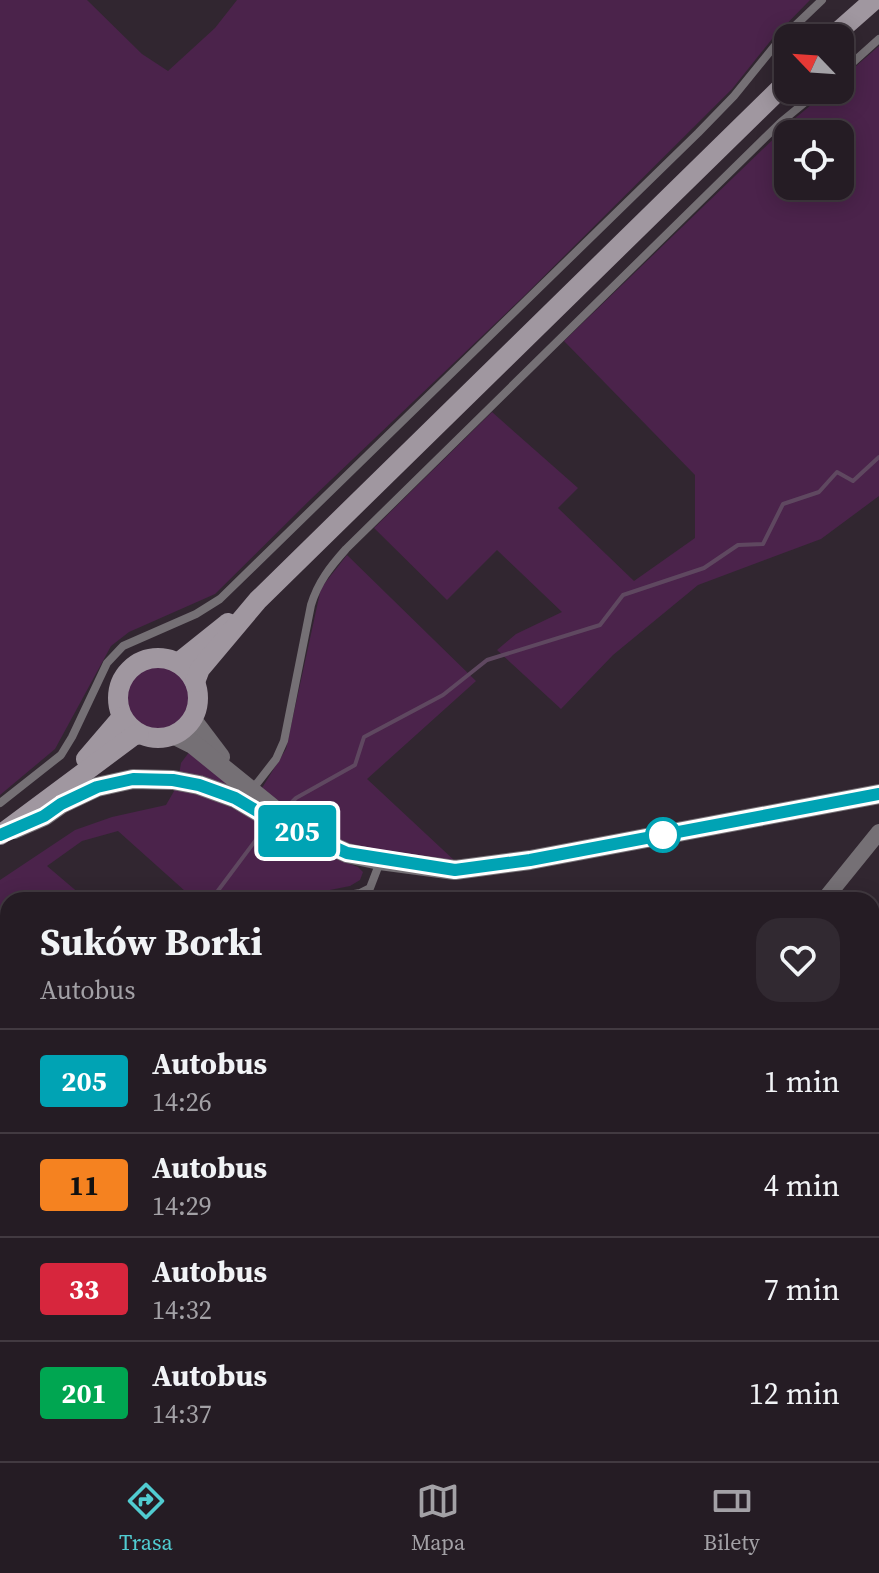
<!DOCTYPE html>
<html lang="pl">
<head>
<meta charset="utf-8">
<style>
  :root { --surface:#251c24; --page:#312931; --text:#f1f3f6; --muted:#a3a1a6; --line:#423a41; --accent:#51ccd1 }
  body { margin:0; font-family:"Source Serif 4",serif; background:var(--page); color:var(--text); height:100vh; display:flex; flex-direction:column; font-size:30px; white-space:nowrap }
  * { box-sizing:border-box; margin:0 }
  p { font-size:26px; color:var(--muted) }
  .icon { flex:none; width:44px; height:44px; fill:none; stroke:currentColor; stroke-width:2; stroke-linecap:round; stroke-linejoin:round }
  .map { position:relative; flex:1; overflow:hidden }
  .sheet { position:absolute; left:0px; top:892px; width:880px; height:570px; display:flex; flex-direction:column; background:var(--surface); border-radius:24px 24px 0 0; box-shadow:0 4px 20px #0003,0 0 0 2px var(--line) }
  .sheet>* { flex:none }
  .badge { padding:0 16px; border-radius:6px; font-size:28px; line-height:52px }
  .needle { width:52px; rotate:295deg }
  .controls { position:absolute; left:774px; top:24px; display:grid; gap:16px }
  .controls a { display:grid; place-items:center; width:80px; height:80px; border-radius:16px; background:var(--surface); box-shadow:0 4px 20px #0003,0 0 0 2px var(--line); font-size:40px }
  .map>.badge { position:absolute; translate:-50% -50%; box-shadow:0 0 0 4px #fff }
  .round { display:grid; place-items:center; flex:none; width:84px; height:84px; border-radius:24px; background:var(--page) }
  .headline { display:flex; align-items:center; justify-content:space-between; height:136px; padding:0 40px }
  h1 { font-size:38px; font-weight:700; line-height:60px }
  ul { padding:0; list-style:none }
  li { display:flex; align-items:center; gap:24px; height:104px; padding:0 40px; border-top:2px solid var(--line) }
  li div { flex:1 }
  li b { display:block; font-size:30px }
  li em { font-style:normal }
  li .badge { min-width:88px; font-weight:700; text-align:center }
  .tabs { display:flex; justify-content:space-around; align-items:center; height:112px; border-top:2px solid var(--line); background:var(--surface); font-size:22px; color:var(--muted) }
  .tabs a { display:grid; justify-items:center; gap:4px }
  .tabs .selected { color:var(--accent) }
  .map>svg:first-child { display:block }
</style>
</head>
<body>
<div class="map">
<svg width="879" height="1461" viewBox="0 0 879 1461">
  <rect width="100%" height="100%" fill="#312630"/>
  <!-- green -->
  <g fill="#4b234b" fill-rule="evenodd">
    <polygon points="0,0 87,0 142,54 168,71 215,28 237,0 810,0 772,39 732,89 522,298 311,499 215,594 129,632 111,646 55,749 0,795"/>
    <path d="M879 46V496L821 539 698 585 613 655 561 709 497 650 516 634 562 612 497 550 447 600 374 528 492 412 578 488 558 508 634 581 695 538V475L564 341 793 120 829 90H840V80ZM788 134H840V186H788Z"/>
    <polygon points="347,555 476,681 367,779 456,862 351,847 318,831 262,788 286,749 321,588"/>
    <circle cx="158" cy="698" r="32"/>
    <polygon points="190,751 237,791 179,775 181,763"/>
    <polygon points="177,786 250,815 306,848 358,867 363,872 360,880 350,886 280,900 195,900 118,831 82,841 47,866 87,900 8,900 8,951 0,953 0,880 75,830 112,817 166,805"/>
    <polygon points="8,971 8,1284 0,1277 0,972"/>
    <polygon points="879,1183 879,1272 872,1265 872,1190"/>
    <polygon points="602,1454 688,1454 695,1461 596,1461"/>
  </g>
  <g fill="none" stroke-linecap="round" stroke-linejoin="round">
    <!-- stream -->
    <g stroke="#5f4860" stroke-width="4">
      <polyline points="280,814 296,798 355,765 364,737 443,695 487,660 600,625 623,595 704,568 738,545 763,544 783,504 819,492 837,472 853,481 879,457"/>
      <polyline points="211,900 267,825"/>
      <polyline points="0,1086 8,1075"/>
    </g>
    <!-- service -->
    <g stroke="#757075" stroke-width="8">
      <polyline points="840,74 879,39"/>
      <path d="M251 791 276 759 284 741 311 605C318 582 330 567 346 549L781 122 820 90"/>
      <polyline points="0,803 61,755 72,737 107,663 123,646 196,614 220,599 698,133 734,96 777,43 822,0"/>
      <polyline points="320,900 360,893 370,888 380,862"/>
      <polyline points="0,960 8,959"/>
    </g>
    <!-- minor -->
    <g stroke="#757075" stroke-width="16">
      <polyline points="824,900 879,832"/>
      <polyline points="392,1461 397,1454"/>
    </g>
    <!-- tertiary -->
    <g stroke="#757075" stroke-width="20">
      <polyline points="192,720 220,757"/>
      <polyline points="175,735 193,744 273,809"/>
      <polyline points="14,829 44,816 61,804 97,787 133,779 173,780 199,785 235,798 269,818 347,853 380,860 455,870 530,860 879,794"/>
    </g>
    <!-- secondary -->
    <g stroke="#a097a0" stroke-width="20">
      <polyline points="831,38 874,0"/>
      <circle cx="158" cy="698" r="40"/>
      <polyline points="178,663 228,623"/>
      <polyline points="195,682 200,669 258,600 788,81"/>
      <polyline points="86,759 122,717"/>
      <polyline points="0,835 133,736 139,734"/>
    </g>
  </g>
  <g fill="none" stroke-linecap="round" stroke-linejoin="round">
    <defs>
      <polyline id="line" points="0,835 44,816 61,804 97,787 133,779 173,780 199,785 235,798 269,818 347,853 455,870 530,860 879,794"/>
    </defs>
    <!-- line casing -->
    <use href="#line" stroke="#fff" stroke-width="18"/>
    <!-- line -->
    <use href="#line" stroke="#00a3b4" stroke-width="12"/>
  </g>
  <!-- markers -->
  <circle fill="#fff" stroke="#00a3b4" stroke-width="4" cx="663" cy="835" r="16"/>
</svg>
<div class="controls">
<a><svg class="needle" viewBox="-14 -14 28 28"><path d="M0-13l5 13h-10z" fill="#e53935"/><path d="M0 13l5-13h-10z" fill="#a3a1a6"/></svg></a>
<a><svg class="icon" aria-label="locate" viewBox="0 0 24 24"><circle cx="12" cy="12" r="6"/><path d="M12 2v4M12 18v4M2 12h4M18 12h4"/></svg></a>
</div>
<b class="badge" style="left:297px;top:831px;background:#00a3b4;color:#fff">205</b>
<section class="sheet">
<div class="headline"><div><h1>Suków Borki</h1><p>Autobus</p></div><a class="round"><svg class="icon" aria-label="heart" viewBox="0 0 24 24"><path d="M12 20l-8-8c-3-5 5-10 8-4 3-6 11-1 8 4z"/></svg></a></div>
<ul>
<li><span class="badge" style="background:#00a3b4;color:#fff">205</span><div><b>Autobus</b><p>14:26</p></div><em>1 min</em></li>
<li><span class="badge" style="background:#f58220;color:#111">11</span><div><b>Autobus</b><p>14:29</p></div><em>4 min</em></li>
<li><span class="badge" style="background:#d7263d;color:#fff">33</span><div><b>Autobus</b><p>14:32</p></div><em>7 min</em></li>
<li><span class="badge" style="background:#00a651;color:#fff">201</span><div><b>Autobus</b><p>14:37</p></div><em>12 min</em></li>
</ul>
</section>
</div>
<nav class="tabs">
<a class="selected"><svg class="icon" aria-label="directions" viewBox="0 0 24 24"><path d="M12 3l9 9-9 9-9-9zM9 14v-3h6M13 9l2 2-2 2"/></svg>Trasa</a>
<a><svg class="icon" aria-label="map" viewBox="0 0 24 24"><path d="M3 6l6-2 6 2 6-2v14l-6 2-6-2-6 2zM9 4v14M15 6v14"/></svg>Mapa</a>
<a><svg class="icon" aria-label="tickets" viewBox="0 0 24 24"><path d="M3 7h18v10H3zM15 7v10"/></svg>Bilety</a>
</nav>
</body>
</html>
